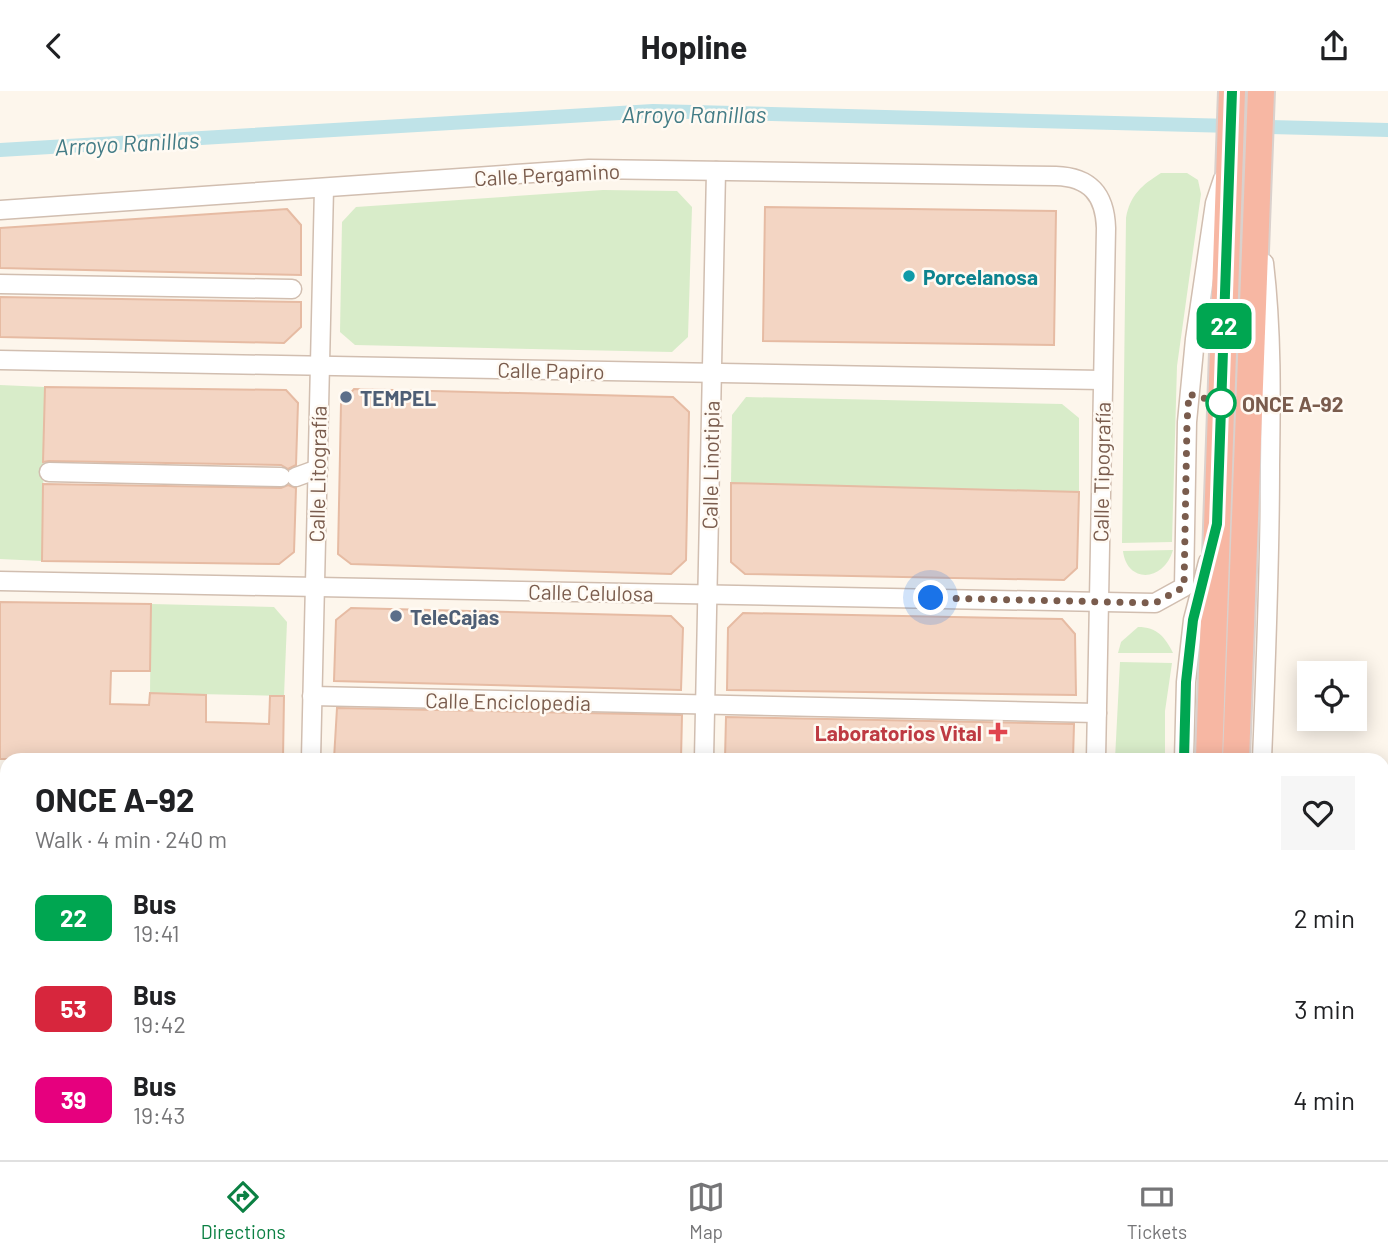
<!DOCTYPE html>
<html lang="en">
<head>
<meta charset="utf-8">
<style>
  :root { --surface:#fff; --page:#f6f6f6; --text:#202124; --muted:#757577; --line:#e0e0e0; --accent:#0b8043 }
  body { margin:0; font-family:Barlow,sans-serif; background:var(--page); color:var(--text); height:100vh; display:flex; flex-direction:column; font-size:26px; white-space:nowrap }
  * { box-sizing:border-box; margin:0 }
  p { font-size:23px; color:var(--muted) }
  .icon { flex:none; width:38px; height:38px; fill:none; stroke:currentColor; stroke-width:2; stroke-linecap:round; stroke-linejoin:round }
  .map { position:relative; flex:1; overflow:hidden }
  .sheet { position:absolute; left:0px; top:662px; width:1390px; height:408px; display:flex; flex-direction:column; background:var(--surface); border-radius:21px 21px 0 0; box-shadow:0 4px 18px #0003 }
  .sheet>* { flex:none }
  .badge { padding:0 14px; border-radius:10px; font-size:24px; line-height:46px }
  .fabs { position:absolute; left:1297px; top:570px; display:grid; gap:14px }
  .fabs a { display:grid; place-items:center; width:70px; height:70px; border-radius:0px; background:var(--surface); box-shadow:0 4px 18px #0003; font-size:35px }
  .you { position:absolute; width:35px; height:35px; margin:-18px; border:5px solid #fff; border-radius:50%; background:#1a73e8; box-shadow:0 0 0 10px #1a73e833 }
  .map>.badge { position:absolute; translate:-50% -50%; box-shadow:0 0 0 4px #fff }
  .round { display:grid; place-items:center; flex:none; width:74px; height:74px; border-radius:0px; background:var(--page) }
  .overview { display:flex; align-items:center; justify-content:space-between; height:119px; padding:0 35px }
  h1 { font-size:33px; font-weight:700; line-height:52px }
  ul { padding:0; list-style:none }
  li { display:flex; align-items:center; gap:21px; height:91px; padding:0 35px }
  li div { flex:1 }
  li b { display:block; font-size:26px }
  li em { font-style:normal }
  li .badge { min-width:77px; font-weight:700; text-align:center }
  header { display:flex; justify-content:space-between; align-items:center; height:91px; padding:0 35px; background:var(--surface); font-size:32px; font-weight:700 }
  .dock { display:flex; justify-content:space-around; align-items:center; height:98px; border-top:2px solid var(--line); background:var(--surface); font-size:19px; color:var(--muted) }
  .dock a { display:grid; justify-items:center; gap:4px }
  .dock .on { color:var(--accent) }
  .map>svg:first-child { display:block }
</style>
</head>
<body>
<header><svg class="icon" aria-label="back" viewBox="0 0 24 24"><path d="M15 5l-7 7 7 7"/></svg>Hopline<svg class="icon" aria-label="share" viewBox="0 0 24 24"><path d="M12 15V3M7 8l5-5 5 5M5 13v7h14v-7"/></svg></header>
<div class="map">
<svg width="1388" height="1069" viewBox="0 0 1388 1069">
  <rect width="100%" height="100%" fill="#fdf6ec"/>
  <!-- green -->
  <g fill="#d8ecc9">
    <path d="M1161 82H1187L1198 89 1201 103 1177 275 1172 451 1122 452 1126 127C1130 104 1142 94 1161 82Z"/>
    <polygon points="603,99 677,100 692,116 688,246 672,261 355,254 340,241 342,131 356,116"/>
    <polygon points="0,294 45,296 42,470 0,468"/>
    <polygon points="746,306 1062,313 1079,327 1079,401 731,392 732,324"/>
    <path d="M1173 459C1164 491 1127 493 1123 460Z"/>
    <polygon points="151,513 274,516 287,531 284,605 150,602"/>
    <path d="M1138 536C1157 536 1165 546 1173 562H1118L1121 551Z"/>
    <polygon points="1120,571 1172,572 1165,620 1165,668 1115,668"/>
    <polygon points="0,883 7,883 7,1062 126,1062 125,1069 0,1069"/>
  </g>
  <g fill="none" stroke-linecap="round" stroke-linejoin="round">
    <!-- canal -->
    <polyline stroke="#bfe3e8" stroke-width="14" points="0,59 653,20 1388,39"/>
  </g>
  <!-- building -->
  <g fill="#f3d5c3" stroke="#e6bba3" stroke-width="2">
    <polygon points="765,116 1056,120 1054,254 763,250"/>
    <polygon points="287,118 301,134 301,184 0,177 0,137"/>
    <polygon points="0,206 301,211 301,236 284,252 0,246"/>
    <polygon points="45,296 286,299 298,312 296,374 288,378 281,374 49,370 43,371"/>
    <polygon points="354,298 673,306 689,321 686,469 671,483 351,473 338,463 341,313"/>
    <polygon points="731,392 1079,401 1077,477 1064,489 745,483 731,471"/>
    <polygon points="43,393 281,397 288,394 296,397 294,461 279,473 42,470"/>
    <polygon points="0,511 151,513 150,580 111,580 110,613 149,614 150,602 206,604 206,631 269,633 270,605 284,605 283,668 0,668"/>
    <polygon points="351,517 671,525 683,537 681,599 334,590 336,529"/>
    <polygon points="743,522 1062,528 1075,543 1076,604 727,599 728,537"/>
    <polygon points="337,617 682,624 681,668 334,668"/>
    <polygon points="726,626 1074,633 1073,668 725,668"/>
  </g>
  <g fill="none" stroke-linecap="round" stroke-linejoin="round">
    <defs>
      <g id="minor">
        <path d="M0 119 589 78 1056 85C1090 86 1105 104 1106 137L1096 668"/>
        <polyline points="0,193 292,198"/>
        <polyline points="0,269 1102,289"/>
        <polyline points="49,381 281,386"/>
        <polyline points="296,386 318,378"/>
        <polyline points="0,490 1155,512 1184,496 1187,331 1195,248 1215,112 1223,88"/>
        <polyline points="312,605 1097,622"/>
        <polyline points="311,668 324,97"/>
        <polyline points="704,668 716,80"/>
        <polyline points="1184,668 1186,591 1193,529 1208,471"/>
        <path d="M1262 668C1266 571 1270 473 1270 375 1271 307 1272 240 1264 172"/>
        <polyline points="0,711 7,711"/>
        <polyline points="1382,762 1388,763"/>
        <polyline points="0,860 7,860"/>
        <polyline points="1382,1022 1388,1021"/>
        <polyline points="1116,1062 1123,1069"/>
        <polyline points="420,1069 421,1062"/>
        <polyline points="1170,1069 1171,1062"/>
        <polyline points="1249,1069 1249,1062"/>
      </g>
      <g id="highway">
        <polyline points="1209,668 1232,0"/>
        <polyline points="1236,668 1261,0"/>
        <polyline points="1195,1069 1196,1062"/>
        <polyline points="1221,1069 1222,1062"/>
      </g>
    </defs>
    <!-- minor casing -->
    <use href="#minor" stroke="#d1beb0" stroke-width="21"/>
    <!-- highway casing -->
    <use href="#highway" stroke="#dad1cd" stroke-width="30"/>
    <!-- minor -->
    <use href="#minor" stroke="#fff" stroke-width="18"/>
    <!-- highway -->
    <use href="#highway" stroke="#f7b7a3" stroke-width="26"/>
  </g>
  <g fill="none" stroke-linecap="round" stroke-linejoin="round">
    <defs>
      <polyline id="line" points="1184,668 1186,591 1193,529 1217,433 1232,0"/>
    </defs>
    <!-- line casing -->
    <use href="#line" stroke="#fff" stroke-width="16"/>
    <!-- line -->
    <use href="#line" stroke="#00a651" stroke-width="10"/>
    <!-- walk -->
    <polyline stroke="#7a5c4d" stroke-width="7" stroke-dasharray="0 12.6" points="931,507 1155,512 1184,496 1187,331 1189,303 1221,312"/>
  </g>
  <!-- markers -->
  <circle fill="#0f9aa8" stroke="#fffaf3" stroke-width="2.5" cx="909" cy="185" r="7"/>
  <g fill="#5c6f8a" stroke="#fffaf3" stroke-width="2.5">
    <circle cx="346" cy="306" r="7"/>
    <circle cx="396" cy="525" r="7"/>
  </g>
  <circle fill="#fff" stroke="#00a651" stroke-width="3.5" cx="1221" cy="312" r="14"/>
  <path fill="#e0444e" stroke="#fffaf3" stroke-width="2.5" d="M994.5 630.5h7v7h7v7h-7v7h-7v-7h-7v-7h7z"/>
  <g text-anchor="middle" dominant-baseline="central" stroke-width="5" stroke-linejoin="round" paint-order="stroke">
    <!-- street labels -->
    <g font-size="21" fill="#7a5c4d" stroke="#fffaf3">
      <text transform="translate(547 83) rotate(-3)">Calle Pergamino</text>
      <text transform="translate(551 279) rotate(1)">Calle Papiro</text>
      <text transform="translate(710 374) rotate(-89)">Calle Linotipia</text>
      <text transform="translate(1101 381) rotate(-89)">Calle Tipografía</text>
      <text transform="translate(317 383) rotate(-89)">Calle Litografía</text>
      <text transform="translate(591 501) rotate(1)">Calle Celulosa</text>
      <text transform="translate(508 610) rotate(1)">Calle Enciclopedia</text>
    </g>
    <!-- culture labels -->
    <g font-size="21" font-weight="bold" fill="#0d838f" stroke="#fffaf3" text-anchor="start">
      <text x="923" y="185">Porcelanosa</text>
    </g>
    <!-- service labels -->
    <g font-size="21" font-weight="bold" fill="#4e5e75" stroke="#fffaf3" text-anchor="start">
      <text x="360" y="306">TEMPEL</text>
      <text x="410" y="525">TeleCajas</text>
    </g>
    <!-- stop labels -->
    <g font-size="21" font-weight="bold" fill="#7a5c4d" stroke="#fffaf3" text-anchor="start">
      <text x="1242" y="312">ONCE A-92</text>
    </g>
    <!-- health labels -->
    <g font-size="21" font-weight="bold" fill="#be3a42" stroke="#fffaf3" text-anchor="end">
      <text x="982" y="641">Laboratorios Vital</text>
    </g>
    <!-- water labels -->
    <g font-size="23" font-style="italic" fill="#437c86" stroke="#fffaf3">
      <text x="694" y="23">Arroyo Ranillas</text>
      <text transform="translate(127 52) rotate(-3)">Arroyo Ranillas</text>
    </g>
  </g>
</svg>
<div class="fabs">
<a><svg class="icon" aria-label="locate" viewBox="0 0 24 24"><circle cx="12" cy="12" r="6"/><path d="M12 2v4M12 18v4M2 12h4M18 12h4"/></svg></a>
</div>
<div class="you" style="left:931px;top:507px"></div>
<b class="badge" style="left:1224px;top:235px;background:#00a651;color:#fff">22</b>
<section class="sheet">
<div class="overview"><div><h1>ONCE A-92</h1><p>Walk · 4 min · 240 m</p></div><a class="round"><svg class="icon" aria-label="heart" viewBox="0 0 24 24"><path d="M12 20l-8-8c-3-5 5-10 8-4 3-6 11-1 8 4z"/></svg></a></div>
<ul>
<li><span class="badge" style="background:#00a651;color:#fff">22</span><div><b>Bus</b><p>19:41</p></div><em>2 min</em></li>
<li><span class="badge" style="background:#d7263d;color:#fff">53</span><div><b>Bus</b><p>19:42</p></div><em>3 min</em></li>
<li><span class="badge" style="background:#e6007e;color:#fff">39</span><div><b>Bus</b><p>19:43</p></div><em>4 min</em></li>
</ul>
</section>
</div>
<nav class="dock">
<a class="on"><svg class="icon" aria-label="directions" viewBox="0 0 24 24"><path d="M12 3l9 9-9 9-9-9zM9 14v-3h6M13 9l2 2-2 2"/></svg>Directions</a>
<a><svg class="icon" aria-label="map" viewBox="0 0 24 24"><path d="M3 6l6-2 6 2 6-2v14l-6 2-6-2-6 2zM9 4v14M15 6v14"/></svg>Map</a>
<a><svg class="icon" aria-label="tickets" viewBox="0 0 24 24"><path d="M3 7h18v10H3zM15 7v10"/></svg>Tickets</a>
</nav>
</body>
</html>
